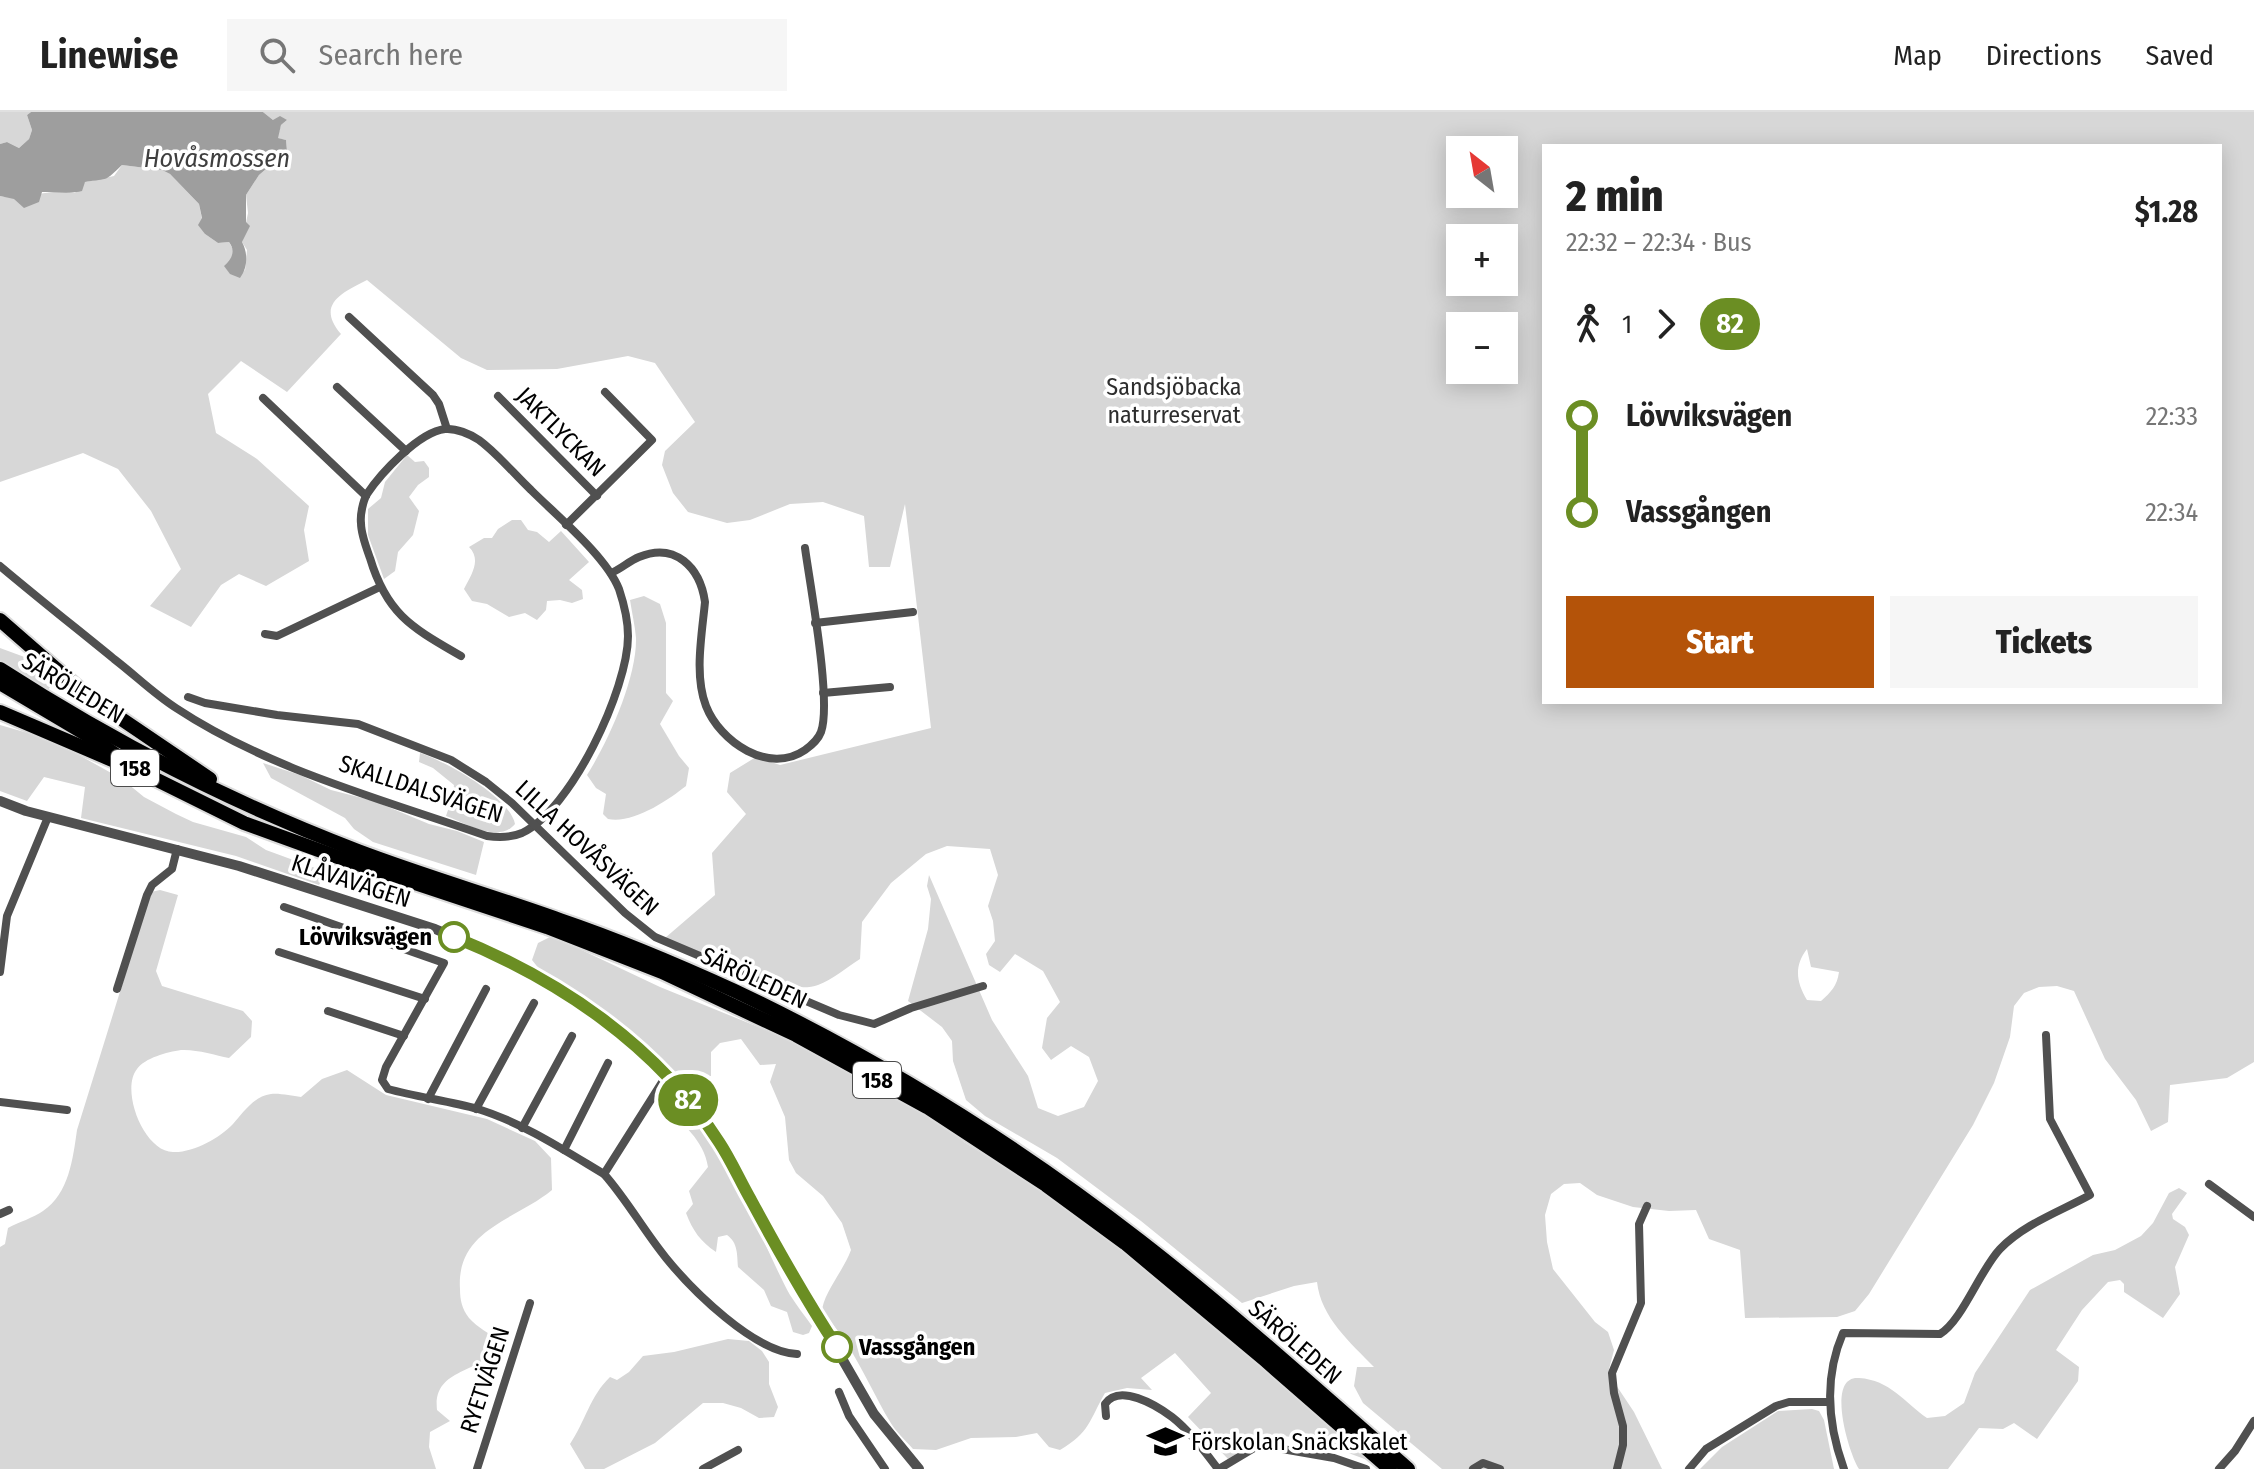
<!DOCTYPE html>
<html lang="en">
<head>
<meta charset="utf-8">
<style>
  :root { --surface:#fff; --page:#f6f6f6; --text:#222; --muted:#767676; --line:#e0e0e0; --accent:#b45309 }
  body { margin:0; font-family:"Fira Sans Condensed",sans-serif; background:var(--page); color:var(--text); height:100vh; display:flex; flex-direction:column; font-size:30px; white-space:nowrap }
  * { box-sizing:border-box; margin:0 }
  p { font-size:26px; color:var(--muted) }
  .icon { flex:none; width:44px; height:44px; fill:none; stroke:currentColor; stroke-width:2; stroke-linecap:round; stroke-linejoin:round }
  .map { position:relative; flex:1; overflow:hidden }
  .sheet { position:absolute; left:1542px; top:32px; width:680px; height:560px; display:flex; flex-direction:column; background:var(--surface); border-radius:0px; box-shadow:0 4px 20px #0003 }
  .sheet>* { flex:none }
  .badge { padding:0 16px; border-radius:26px; font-size:28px; line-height:52px }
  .needle { width:52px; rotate:329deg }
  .controls { position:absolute; left:1446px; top:24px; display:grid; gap:16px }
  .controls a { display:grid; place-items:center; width:72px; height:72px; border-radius:0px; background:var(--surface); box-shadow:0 4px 20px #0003; font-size:40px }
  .map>.badge { position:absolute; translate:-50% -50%; box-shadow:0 0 0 4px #fff }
  .legs { display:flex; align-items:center; gap:12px; height:88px; padding:0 24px; font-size:26px }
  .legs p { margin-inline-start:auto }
  .headline { display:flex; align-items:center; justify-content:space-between; height:136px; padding:0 24px }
  h1 { font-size:44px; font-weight:800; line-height:60px }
  .button { display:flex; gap:16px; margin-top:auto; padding:16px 24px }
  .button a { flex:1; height:92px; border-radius:0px; background:var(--accent); color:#fff; font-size:32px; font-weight:800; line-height:92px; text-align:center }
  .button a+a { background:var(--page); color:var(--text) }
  ul { padding:0 24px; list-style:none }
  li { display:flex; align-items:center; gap:28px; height:96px; font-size:30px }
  li i { display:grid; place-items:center; width:12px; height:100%; margin:0 10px; background:currentColor }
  li i::after { content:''; width:20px; height:20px; margin:-10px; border:6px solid; border-radius:50%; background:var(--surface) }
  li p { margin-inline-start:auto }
  li:first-child i { background:linear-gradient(#0000 50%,currentColor 0) }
  li:last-child i { background:linear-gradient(currentColor 50%,#0000 0) }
  header { display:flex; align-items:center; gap:48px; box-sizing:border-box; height:112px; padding:0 40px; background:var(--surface); border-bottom:2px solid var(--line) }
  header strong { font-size:38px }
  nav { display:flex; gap:44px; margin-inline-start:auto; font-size:28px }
  .search { width:560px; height:72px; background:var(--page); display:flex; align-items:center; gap:20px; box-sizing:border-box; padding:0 28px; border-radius:0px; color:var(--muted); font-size:30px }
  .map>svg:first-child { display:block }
</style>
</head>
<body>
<header>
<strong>Linewise</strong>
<div class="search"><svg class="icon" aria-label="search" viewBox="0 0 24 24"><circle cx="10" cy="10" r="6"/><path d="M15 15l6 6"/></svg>Search here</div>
<nav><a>Map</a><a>Directions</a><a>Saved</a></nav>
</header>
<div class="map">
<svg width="2254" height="1357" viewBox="0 0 2254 1357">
  <rect width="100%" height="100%" fill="#fff"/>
  <!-- green -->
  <g fill="#d7d7d7" fill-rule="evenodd">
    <polygon points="0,0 31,0 27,3 32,18 29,27 19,36 7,30 0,32"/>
    <path d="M263 0H2254V950L2227 966 2170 973 2168 1010 2151 1019 2136 988 2105 947 2074 879 2057 874 2039 875 2024 881 2014 894 2010 925 1994 971 1973 1013 1869 1182 1855 1199 1837 1205 1745 1206 1740 1138 1709 1127 1696 1098 1669 1099 1633 1095 1597 1083 1580 1071 1564 1072 1551 1082 1545 1103 1547 1130 1553 1157 1595 1210 1608 1220 1614 1238 1608 1261 1634 1300 1662 1357H1442L1363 1291 1354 1274 1357 1255H1374C1351 1231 1321 1206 1317 1170L1294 1174 1242 1191 1141 1109 1057 1046 985 1004 966 988 953 949 952 929 942 915 908 889 928 817 931 787 927 774 929 763 992 908 1028 964 1038 996 1058 1004 1084 995 1098 969 1089 945 1071 934 1051 948 1042 936 1047 906 1060 890 1043 859 1015 842 1000 860 989 853 986 842 995 829 993 809 988 794 998 763 990 737 947 734 926 742 891 771 862 810 860 847C847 855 832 868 818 873 784 886 699 840 665 826L715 783 712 741 746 702 727 680 730 661 756 645 780 653 931 616 905 392 890 455H869L864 404 823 390 790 392 750 408 727 411 688 400 673 381 662 353 665 339 695 310 655 251 628 244 557 257 487 258 461 246 367 168C341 181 316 193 341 222L287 280 241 249 208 282 216 321 257 347 309 394 304 418 309 449 266 474 239 462 221 473 191 515 150 494 181 457 151 399 118 357 83 341 0 370V84C25 90 49 75 75 81L85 70 114 64 122 53 162 58 170 62 199 92 205 122 218 131 229 130 245 159 247 138 242 130 248 101 246 83 259 63 287 39 286 28 277 26 281 13 287 8H273ZM1544 34H2220V590H1544ZM1460 38H1504V82H1460ZM1460 126H1504V170H1460ZM1460 214H1504V258H1460ZM1807 837 1811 855 1839 860C1837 874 1831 880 1821 889L1807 888C1796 870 1794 854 1807 837Z"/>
    <polygon points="407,343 415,350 424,349 429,356 429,365 418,373 409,385 419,399 413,423 398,440 395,459 384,467 368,423 368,397 381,386 385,370"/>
    <path d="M512 408H521L528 418 537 420 549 430 561 419 589 450 569 468 582 478 583 487 572 491 560 488 547 489 546 498 537 508 525 501 509 505 487 492 472 489 464 477C471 463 482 448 469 435L484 426H492L498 417Z"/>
    <path d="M644 484 660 492 666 511V581L673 589 660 612 679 644 689 656 686 674C667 689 633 712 608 707L603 702 606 682 596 676 587 663C608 630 637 566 636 526 635 514 632 501 630 488Z"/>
    <polygon points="0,536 38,550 54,569 47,580 0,549"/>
    <polygon points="0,613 52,628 122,667 144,685 176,702 193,710 246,725 266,738 326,760 319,773 236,744 81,706 85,675 44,665 27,689 0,679"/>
    <path d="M420 641C445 649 510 685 515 712 499 732 465 711 446 704L453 683 454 673 433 656 419 650Z"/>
    <polygon points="263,651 300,663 331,678 374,689 429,712 457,719 484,730 476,763 373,730 354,717 345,706 271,666"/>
    <path d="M160 778 178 783 156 859 162 874 243 899 252 909 251 925 229 946C215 943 196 937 181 938 167 940 145 946 137 957 120 978 144 1040 173 1040 193 1041 220 1026 233 1012 243 1001 254 984 271 982 280 981 292 984 301 985L322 967 347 958 386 983 487 1007 535 1029 551 1046 552 1078C516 1108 456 1117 460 1177 460 1188 462 1197 469 1206 478 1216 489 1221 499 1229 486 1264 432 1253 437 1298L450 1309 430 1320 429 1335 436 1357H0V1135L5 1132 8 1116C19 1110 33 1106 43 1099 69 1082 73 1046 77 1018L151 780Z"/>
    <path d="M552 824 660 875 810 936 956 1019 964 1030 1079 1102 1240 1229 1370 1349 1308 1326 1268 1323 1228 1347 1188 1305 1211 1281 1175 1241 1141 1266 1152 1278 1127 1276 1105 1281C1089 1309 1090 1320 1060 1338L1049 1335 1037 1321 1016 1325 971 1326 936 1338 913 1337C905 1328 895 1319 889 1308 868 1272 852 1231 822 1200 822 1183 844 1158 851 1138L842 1111 823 1084 796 1061 789 1048 785 1005 770 970 776 952 760 953 741 927 720 931 711 940V964L683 970 621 911 540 858 532 848 538 831Z"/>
    <path d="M669 983C711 996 767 1143 790 1183 797 1194 805 1204 812 1214L809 1221 803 1223 793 1220 787 1200 771 1194 764 1178 738 1155C737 1142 738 1131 727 1123L718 1125 716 1140C700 1129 693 1119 686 1101L693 1092 689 1079 708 1055C704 1028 682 1012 664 992V985Z"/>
    <path d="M2179 1076 2187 1081 2172 1102 2173 1107 2185 1115 2189 1123 2175 1155 2180 1182 2163 1206 2124 1180V1172L2120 1168 2108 1170 2082 1198 2056 1238 2079 1255 2078 1269 2037 1327 2014 1311 2003 1317 1979 1316 1948 1357H1859C1849 1342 1825 1263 1859 1266 1890 1268 1904 1290 1927 1306L1945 1304 1964 1291 1975 1261 2030 1178 2093 1143 2115 1138 2141 1124 2153 1111 2169 1081Z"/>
    <path d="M728 1227 749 1229 762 1239 769 1250V1272L778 1295 774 1305 759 1306 741 1296 723 1291H703L655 1331 604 1357H585L570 1332C585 1310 590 1284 610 1265L617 1268 629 1260 643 1244 674 1240Z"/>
    <polygon points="1812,1297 1819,1299 1824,1308 1834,1357 1700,1357 1722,1335 1778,1299"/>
  </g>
  <!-- water -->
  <path fill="#9e9e9e" d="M31 0H263L273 8 280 4 287 8 281 13 278 26 286 28 287 39 259 63 246 83V110L250 114 242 130C248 141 248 155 240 166L230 162 224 154C232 147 236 139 229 130L218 131 205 122 198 113 202 106 199 92 170 62 162 58 122 53C104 70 110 66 85 70L82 79C73 82 53 80 42 80L39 90 24 96 14 87 0 84V32L7 30 19 36 29 27 32 18 27 3Z"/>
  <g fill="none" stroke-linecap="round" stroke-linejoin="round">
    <defs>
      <g id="primary">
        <polyline points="0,508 86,583 210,667"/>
        <path d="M0 557C113 630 232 691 358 739 424 764 493 784 560 808 619 828 678 853 735 879 878 947 1014 1031 1139 1128 1232 1200 1319 1280 1408 1357"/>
        <polyline points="0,571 89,624 139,659 244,711 343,747 547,815 662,860 796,923 927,995 1046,1073 1125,1131 1265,1248 1390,1357"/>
        <polyline points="0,600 117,650"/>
      </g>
    </defs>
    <!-- primary casing -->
    <use href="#primary" stroke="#dbdbdb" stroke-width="18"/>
    <!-- minor -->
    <g stroke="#505050" stroke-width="8">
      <polyline points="349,205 433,283 439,292 447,317"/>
      <polyline points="337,275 406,339"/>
      <polyline points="498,284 597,384"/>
      <polyline points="263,286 366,384"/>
      <polyline points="566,413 652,328 605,280"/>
      <path d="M0 454C38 486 76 516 114 547 135 563 154 582 176 596 270 658 382 687 487 724 500 726 510 726 522 721 571 698 628 577 628 524 628 508 624 492 619 477 606 444 557 404 531 378 514 362 498 342 479 328 470 322 456 316 445 317 419 320 381 361 367 382 363 389 360 403 361 411 361 422 366 435 370 446 387 503 413 516 461 544"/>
      <path d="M611 461C621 457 629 449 639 445 675 430 700 455 705 490 702 522 694 563 706 594 720 630 769 663 805 638 812 633 818 628 821 620 832 590 810 473 805 436"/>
      <polyline points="815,511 913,500"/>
      <polyline points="265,522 277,524 380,475"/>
      <polyline points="823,581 890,575"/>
      <polyline points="188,585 205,591 277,603 358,612 451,648 486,670 512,691 625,801 655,825 839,903 874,912 911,896 983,874"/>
      <path d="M284 795 444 851 386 955 382 968 388 977C417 985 449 989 478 997 523 1011 564 1038 604 1062L666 964"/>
      <polyline points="279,840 425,887"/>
      <polyline points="0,860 7,804 48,705"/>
      <polyline points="117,877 147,783 152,773 172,757 177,737"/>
      <polyline points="328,899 404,924"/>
      <polyline points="428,987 486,877"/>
      <polyline points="0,990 67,998"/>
      <polyline points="476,997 534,891"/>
      <polyline points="522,1016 572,924"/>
      <polyline points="564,1038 608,951"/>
      <path d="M604 1062C627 1088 644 1119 666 1146 692 1178 754 1240 797 1242"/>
      <polyline points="2209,1072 2254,1105"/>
      <polyline points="0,1102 9,1098"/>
      <polyline points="839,1280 849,1304 885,1357"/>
      <path d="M1106 1304 1105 1292C1119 1271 1156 1293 1172 1305 1189 1318 1205 1340 1218 1357"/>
      <polyline points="477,1357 530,1191"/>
      <polyline points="703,1357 738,1338"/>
      <polyline points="1219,1357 1259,1333 1334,1346 1366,1357"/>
      <polyline points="1473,1357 1483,1351 1500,1357"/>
      <polyline points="1617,1357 1623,1333 1623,1314 1614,1281 1612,1261 1641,1191 1639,1112 1647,1094"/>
      <polyline points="1689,1357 1706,1337 1776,1294 1789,1290 1829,1290"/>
      <path d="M1844 1357C1828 1313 1824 1265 1843 1221L1940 1222C1962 1209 1980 1158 2000 1137 2024 1112 2061 1099 2090 1083L2050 1007 2046 923"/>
      <polyline points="2219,1357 2235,1339 2254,1309"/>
    </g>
    <!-- tertiary -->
    <polyline stroke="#505050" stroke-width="10" points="0,689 26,699 239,754 435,817 516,851 598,903 666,964 706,1011 874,1302 919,1357"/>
    <!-- primary -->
    <use href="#primary" stroke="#000" stroke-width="14"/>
  </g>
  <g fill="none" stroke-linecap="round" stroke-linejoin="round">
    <defs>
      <path id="line-1" d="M454 825C558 867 657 933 719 1030 731 1048 740 1069 751 1088 778 1138 806 1188 837 1235"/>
    </defs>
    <!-- line-1 casing -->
    <use href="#line-1" stroke="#fff" stroke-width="18"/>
    <!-- line-1 -->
    <use href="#line-1" stroke="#6b8e23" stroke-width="12"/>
  </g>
  <!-- icons -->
  <defs>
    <symbol id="school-bare" viewBox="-9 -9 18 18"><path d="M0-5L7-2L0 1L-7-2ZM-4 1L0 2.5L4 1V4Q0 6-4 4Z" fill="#000" stroke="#fff" stroke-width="2.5" paint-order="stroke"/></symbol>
  </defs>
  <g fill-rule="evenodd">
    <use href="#school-bare" x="1140" y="1304" width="51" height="51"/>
  </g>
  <!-- markers -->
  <g fill="#fff" stroke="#6b8e23" stroke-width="4">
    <circle cx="454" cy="825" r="14"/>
    <circle cx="837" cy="1235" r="14"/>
  </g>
  <g text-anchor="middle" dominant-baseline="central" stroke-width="7" stroke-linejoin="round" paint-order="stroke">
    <!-- shield labels -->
    <g fill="#fff" stroke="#4c4c4c" stroke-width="2">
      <rect x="111" y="638" width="48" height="36" rx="6"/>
      <rect x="853" y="950" width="48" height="36" rx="6"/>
    </g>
    <g font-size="22" font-weight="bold" fill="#000">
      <text x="135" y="656">158</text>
      <text x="877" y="968">158</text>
    </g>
    <!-- park labels -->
    <g font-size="24" fill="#2e2e2e" stroke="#fff">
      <text x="1174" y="275">Sandsjöbacka<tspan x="1174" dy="28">naturreservat</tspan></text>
    </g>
    <!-- street labels -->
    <g font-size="24" fill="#000" stroke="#fff">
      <text transform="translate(561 320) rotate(45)">JAKTLYCKAN</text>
      <text transform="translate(73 576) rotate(31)">SÄRÖLEDEN</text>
      <text transform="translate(421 677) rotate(18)">SKALLDALSVÄGEN</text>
      <text transform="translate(587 736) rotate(43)">LILLA HOVÅSVÄGEN</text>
      <text transform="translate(351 769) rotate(18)">KLÅVAVÄGEN</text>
      <text transform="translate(754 866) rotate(25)">SÄRÖLEDEN</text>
      <text transform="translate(1295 1230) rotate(41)">SÄRÖLEDEN</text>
      <text transform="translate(485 1268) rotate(-72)">RYETVÄGEN</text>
    </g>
    <!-- stop labels -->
    <g font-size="24" font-weight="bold" fill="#000" stroke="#fff" text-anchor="end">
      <text x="432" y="825">Lövviksvägen</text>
      <text x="859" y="1235" text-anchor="start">Vassgången</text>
    </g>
    <!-- poi labels -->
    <g font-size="24" fill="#000" stroke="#fff" text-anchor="start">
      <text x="1191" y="1330">Förskolan Snäckskalet</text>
    </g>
    <!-- water labels -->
    <g font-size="26" font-style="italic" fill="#3f3f3f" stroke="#fff">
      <text x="217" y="46">Hovåsmossen</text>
    </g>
  </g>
</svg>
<div class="controls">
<a><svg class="needle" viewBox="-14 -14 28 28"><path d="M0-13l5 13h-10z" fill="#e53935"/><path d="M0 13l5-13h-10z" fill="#767676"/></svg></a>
<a>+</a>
<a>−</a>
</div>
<b class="badge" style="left:688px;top:988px;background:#6b8e23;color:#fff">82</b>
<section class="sheet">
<div class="headline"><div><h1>2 min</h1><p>22:32 – 22:34 · Bus</p></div><b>$1.28</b></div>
<div class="legs"><svg class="icon" aria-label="walk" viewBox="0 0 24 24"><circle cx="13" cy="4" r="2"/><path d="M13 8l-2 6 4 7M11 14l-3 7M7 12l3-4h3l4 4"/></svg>1<svg class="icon" aria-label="forward" viewBox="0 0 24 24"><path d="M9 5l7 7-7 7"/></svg><b class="badge" style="background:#6b8e23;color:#fff">82</b></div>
<ul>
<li><i style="color:#6b8e23"></i><b>Lövviksvägen</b><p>22:33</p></li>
<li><i style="color:#6b8e23"></i><b>Vassgången</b><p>22:34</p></li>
</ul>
<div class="button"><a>Start</a><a>Tickets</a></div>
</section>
</div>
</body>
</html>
